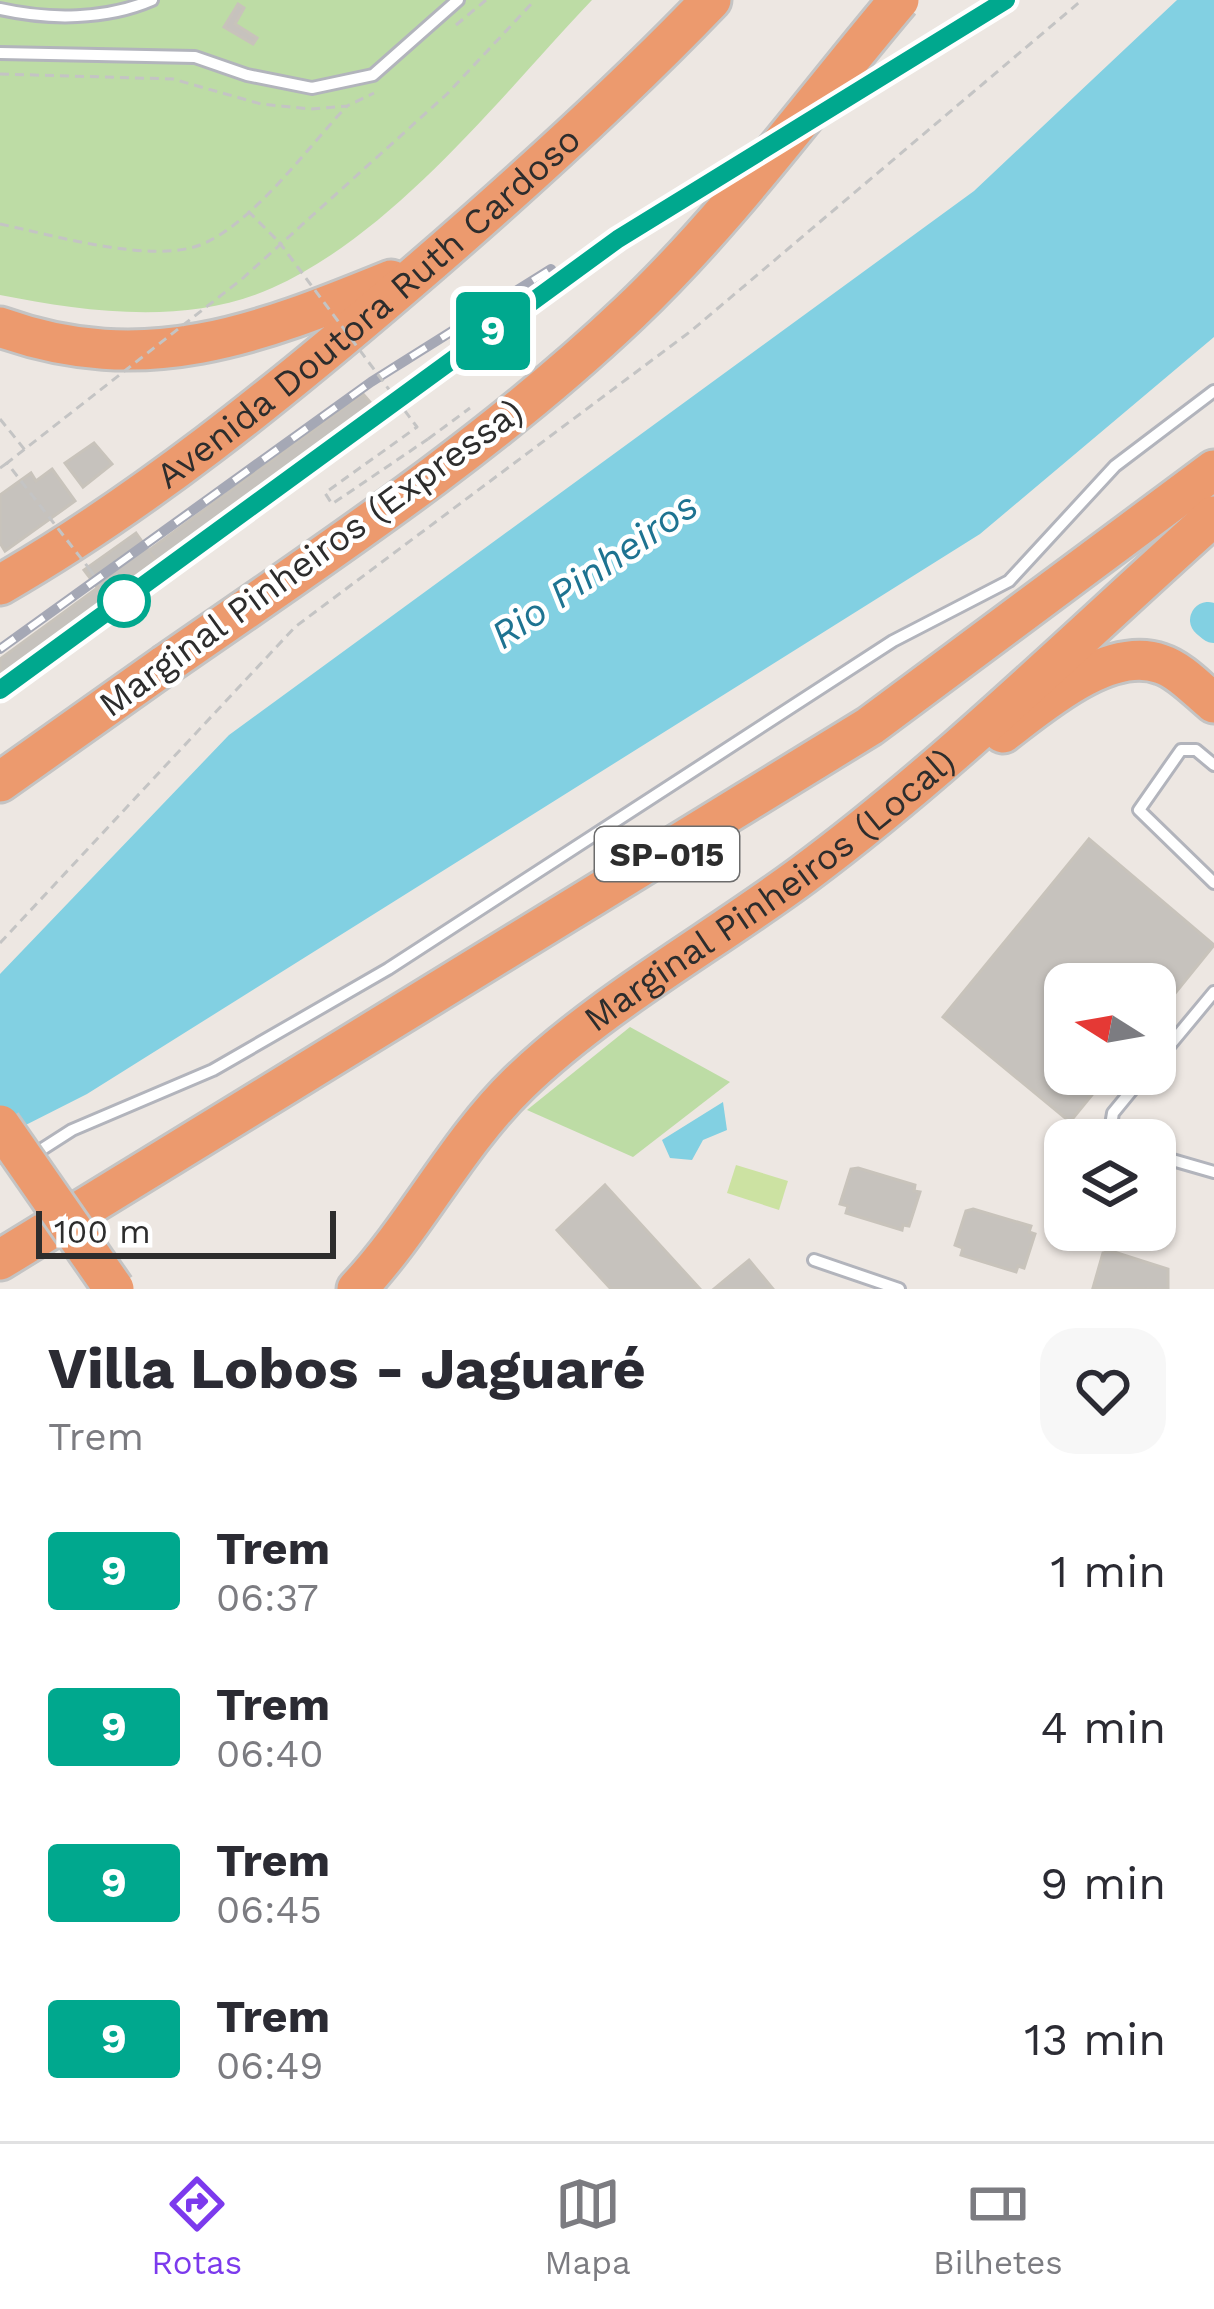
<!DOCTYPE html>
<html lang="pt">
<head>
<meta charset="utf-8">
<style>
  :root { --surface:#fff; --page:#f7f7f7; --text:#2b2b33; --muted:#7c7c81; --line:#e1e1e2; --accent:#7c3aed }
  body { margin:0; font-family:"Work Sans",sans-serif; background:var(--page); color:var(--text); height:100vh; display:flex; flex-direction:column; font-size:45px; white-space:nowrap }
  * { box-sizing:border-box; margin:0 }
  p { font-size:39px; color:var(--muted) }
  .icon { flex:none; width:66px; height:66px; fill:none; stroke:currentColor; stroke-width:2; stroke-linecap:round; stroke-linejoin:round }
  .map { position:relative; height:1289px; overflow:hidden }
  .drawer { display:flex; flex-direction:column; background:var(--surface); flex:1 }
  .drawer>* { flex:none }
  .badge { padding:0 24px; border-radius:9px; font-size:42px; line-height:78px }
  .needle { width:78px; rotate:281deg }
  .buttons { position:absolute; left:1044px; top:963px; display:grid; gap:24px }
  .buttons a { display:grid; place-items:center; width:132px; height:132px; border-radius:24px; background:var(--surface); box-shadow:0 3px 9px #0004; font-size:60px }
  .scale { position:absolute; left:36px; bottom:30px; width:300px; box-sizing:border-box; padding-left:12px; border:6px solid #2d2d2d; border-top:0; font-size:33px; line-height:42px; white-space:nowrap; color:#2d2d2d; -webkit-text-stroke:9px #fff; paint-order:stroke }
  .map>.badge { position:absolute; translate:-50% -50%; box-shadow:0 0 0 6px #fff }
  .round { display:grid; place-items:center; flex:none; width:126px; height:126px; border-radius:36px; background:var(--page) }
  .headline { display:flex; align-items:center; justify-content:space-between; height:204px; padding:0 48px }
  h1 { font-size:57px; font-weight:700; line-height:90px }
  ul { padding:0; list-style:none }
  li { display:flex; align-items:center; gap:36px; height:156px; padding:0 48px }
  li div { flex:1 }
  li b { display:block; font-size:45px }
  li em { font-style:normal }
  li .badge { min-width:132px; font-weight:700; text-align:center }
  .tab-bar { display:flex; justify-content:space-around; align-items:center; height:168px; border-top:3px solid var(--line); background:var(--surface); font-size:33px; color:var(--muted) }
  .tab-bar a { display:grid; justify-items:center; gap:6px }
  .tab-bar .selected { color:var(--accent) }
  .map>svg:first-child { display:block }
</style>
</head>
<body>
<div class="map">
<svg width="1214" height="1289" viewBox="0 0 1214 1289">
  <rect width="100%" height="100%" fill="#ede7e2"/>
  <!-- green -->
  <g fill="#bddca5">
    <path d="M0 0H592C500 97 395 233 272 288 187 326 87 312 0 295Z"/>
    <polygon points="630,1027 730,1082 633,1157 527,1110"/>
  </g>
  <!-- pitch -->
  <polygon fill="#cce2a2" points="736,1165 788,1181 779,1210 727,1193"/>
  <!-- water -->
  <g fill="#82d0e2">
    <polygon points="1177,0 1214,0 1214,337 980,534 87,1094 0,1138 0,974 229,735 974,191"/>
    <polygon points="723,1102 727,1130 703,1140 692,1160 670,1158 662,1140"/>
  </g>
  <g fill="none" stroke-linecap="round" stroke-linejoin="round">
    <!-- river -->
    <polyline stroke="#82d0e2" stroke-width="36" points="1208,620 1214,625"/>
  </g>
  <!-- building -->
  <g fill="#c6c2bd" stroke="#c8c3bb" stroke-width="3">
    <polygon points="238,4 244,8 235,24 257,38 253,44 224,27"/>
    <polygon points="363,394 376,409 0,680 0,659"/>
    <polygon points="94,443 112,464 83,487 65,463"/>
    <polygon points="52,469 75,501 5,551 0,543 0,495 31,473 36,481"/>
    <polygon points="136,533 161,568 109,603 84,570"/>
    <polygon points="1089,839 1214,945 1155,1018 1155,984 1065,984 1065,1074 1109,1074 1070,1122 943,1017"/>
    <polygon points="858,1168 915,1185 914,1191 920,1192 909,1226 903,1225 902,1230 846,1213 848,1206 840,1204 851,1169"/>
    <polygon points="605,1185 700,1289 611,1289 557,1230"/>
    <polygon points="973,1209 1031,1226 1029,1232 1035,1234 1024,1268 1018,1266 1016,1272 961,1255 963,1248 955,1245 966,1211"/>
    <polygon points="1111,1251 1168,1269 1168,1289 1093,1288 1103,1253"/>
    <polygon points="749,1260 773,1289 714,1289"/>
  </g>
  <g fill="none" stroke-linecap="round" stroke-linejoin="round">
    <defs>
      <g id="lane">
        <path d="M0 9C49 20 106 20 152 0"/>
        <polyline points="0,53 195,57 247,75 312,88 373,75 458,0"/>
        <polyline points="1214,765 1196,750 1181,750 1139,810 1214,883"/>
        <polyline points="1155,1063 1214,992"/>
        <polyline points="1121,1140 1110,1131 1113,1113 1145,1074"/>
        <polyline points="33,1155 72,1130 213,1070 388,969 893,641 1009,581 1115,466 1214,391"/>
        <polyline points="1155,1155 1214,1172"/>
        <polyline points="814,1260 899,1289"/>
      </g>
      <g id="highway">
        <path d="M0 327C145 379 258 334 391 280"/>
        <path id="s1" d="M0 585C144 502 277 394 403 286 509 195 614 101 711 0"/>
        <path d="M1003 733C1041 704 1109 645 1161 664 1180 670 1198 690 1214 703"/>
        <polyline points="0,782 165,665"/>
        <polyline points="0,1260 870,726 1214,470"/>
        <path id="s2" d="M357 1289C417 1225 456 1144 519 1083 603 1002 711 943 804 874 949 766 1080 636 1214 516"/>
      </g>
    </defs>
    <!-- lane casing -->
    <use href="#lane" stroke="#b2b4bc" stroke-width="16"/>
    <!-- highway casing -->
    <use href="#highway" stroke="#c4c4c4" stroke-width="45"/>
    <!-- path -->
    <g stroke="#c4c4c4" stroke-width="3" stroke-dasharray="9 6" stroke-linecap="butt">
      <polyline points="456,25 486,0"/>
      <polyline points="0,74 173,79 261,104 311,109 347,106 374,93"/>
      <polyline points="248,211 278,241"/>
      <path d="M0 224C52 235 151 264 200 245 252 225 308 147 347 106"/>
      <polyline points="242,279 447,94 535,0"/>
      <polyline points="0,419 25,450"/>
      <polyline points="428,439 470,408"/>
      <polyline points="0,468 7,463"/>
      <polyline points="91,571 111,601"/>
      <polyline points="0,943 295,627 691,331 1082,0"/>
    </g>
    <!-- lane -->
    <use href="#lane" stroke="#fff" stroke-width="10"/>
    <!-- highway -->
    <use href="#highway" stroke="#ec9a6e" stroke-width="39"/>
    <defs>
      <g id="rail">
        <polyline points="0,649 371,382 551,269"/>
        <polyline points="0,690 618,239 1006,0"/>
      </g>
    </defs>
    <!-- rail casing -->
    <use href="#rail" stroke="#a5a8b5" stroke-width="10"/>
    <!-- rail -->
    <use href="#rail" stroke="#fff" stroke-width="6" stroke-dasharray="18" stroke-linecap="butt"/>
    <defs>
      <g id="highway-bridge">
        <path d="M165 665C325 554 488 447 630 312 729 218 811 104 899 0"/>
        <polyline points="0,1125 114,1289"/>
      </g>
    </defs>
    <!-- highway-bridge casing -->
    <use href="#highway-bridge" stroke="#c4c4c4" stroke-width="45" stroke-linecap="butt"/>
    <!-- path-bridge -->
    <g stroke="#c4c4c4" stroke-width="3" stroke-dasharray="9 6" stroke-linecap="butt">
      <polyline points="279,242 417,427 325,493 332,504 428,439"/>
      <polyline points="91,571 7,463 242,279"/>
    </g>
    <!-- highway-bridge -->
    <use href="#highway-bridge" stroke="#ec9a6e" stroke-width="39"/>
  </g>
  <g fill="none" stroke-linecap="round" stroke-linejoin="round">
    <defs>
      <polyline id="line" points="0,690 618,239 1006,0"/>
    </defs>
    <!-- line casing -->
    <use href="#line" stroke="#fff" stroke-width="27"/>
    <!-- line -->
    <use href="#line" stroke="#00a88e" stroke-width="18"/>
  </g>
  <!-- markers -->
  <circle fill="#fff" stroke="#00a88e" stroke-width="6" cx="124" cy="601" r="24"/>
  <g text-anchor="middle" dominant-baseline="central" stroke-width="9" stroke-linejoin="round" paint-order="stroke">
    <!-- shield labels -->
    <rect fill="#fff" stroke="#6c6c6c" stroke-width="3" x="595" y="827" width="144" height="54" rx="9"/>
    <g font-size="33" font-weight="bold" fill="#2d2d2d">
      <text x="667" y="854">SP-015</text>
    </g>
    <!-- street labels -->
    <g font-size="36" fill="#2d2d2d" stroke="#fff">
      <text stroke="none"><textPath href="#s1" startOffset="462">Avenida Doutora Ruth Cardoso</textPath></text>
      <text transform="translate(311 558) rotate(-36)">Marginal Pinheiros (Expressa)</text>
      <text stroke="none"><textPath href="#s2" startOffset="579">Marginal Pinheiros (Local)</textPath></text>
    </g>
    <!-- water labels -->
    <g font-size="39" font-style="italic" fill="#1e7391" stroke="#fff">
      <text transform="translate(594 570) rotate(-35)">Rio Pinheiros</text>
    </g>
  </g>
</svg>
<div class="buttons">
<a><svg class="needle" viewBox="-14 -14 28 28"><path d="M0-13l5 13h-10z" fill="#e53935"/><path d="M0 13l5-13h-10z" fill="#7c7c81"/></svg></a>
<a><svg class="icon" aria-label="layers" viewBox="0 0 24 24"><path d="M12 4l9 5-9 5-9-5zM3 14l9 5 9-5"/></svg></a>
</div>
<div class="scale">100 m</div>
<b class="badge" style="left:493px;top:331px;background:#00a88e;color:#fff">9</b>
</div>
<section class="drawer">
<div class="headline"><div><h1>Villa Lobos - Jaguaré</h1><p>Trem</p></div><a class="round"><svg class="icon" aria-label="heart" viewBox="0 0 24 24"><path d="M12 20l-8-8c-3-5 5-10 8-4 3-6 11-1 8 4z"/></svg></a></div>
<ul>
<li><span class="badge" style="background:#00a88e;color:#fff">9</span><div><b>Trem</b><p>06:37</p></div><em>1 min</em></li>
<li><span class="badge" style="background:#00a88e;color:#fff">9</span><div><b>Trem</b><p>06:40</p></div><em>4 min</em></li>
<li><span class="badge" style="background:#00a88e;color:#fff">9</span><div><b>Trem</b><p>06:45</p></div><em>9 min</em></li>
<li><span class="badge" style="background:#00a88e;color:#fff">9</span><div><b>Trem</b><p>06:49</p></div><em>13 min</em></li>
</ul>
</section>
<nav class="tab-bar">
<a class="selected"><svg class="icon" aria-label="directions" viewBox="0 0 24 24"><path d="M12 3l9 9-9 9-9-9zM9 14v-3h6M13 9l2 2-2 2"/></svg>Rotas</a>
<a><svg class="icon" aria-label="map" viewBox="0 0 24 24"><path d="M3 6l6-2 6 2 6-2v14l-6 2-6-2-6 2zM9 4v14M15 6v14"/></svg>Mapa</a>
<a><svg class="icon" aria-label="tickets" viewBox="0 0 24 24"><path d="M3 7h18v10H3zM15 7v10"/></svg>Bilhetes</a>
</nav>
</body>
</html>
